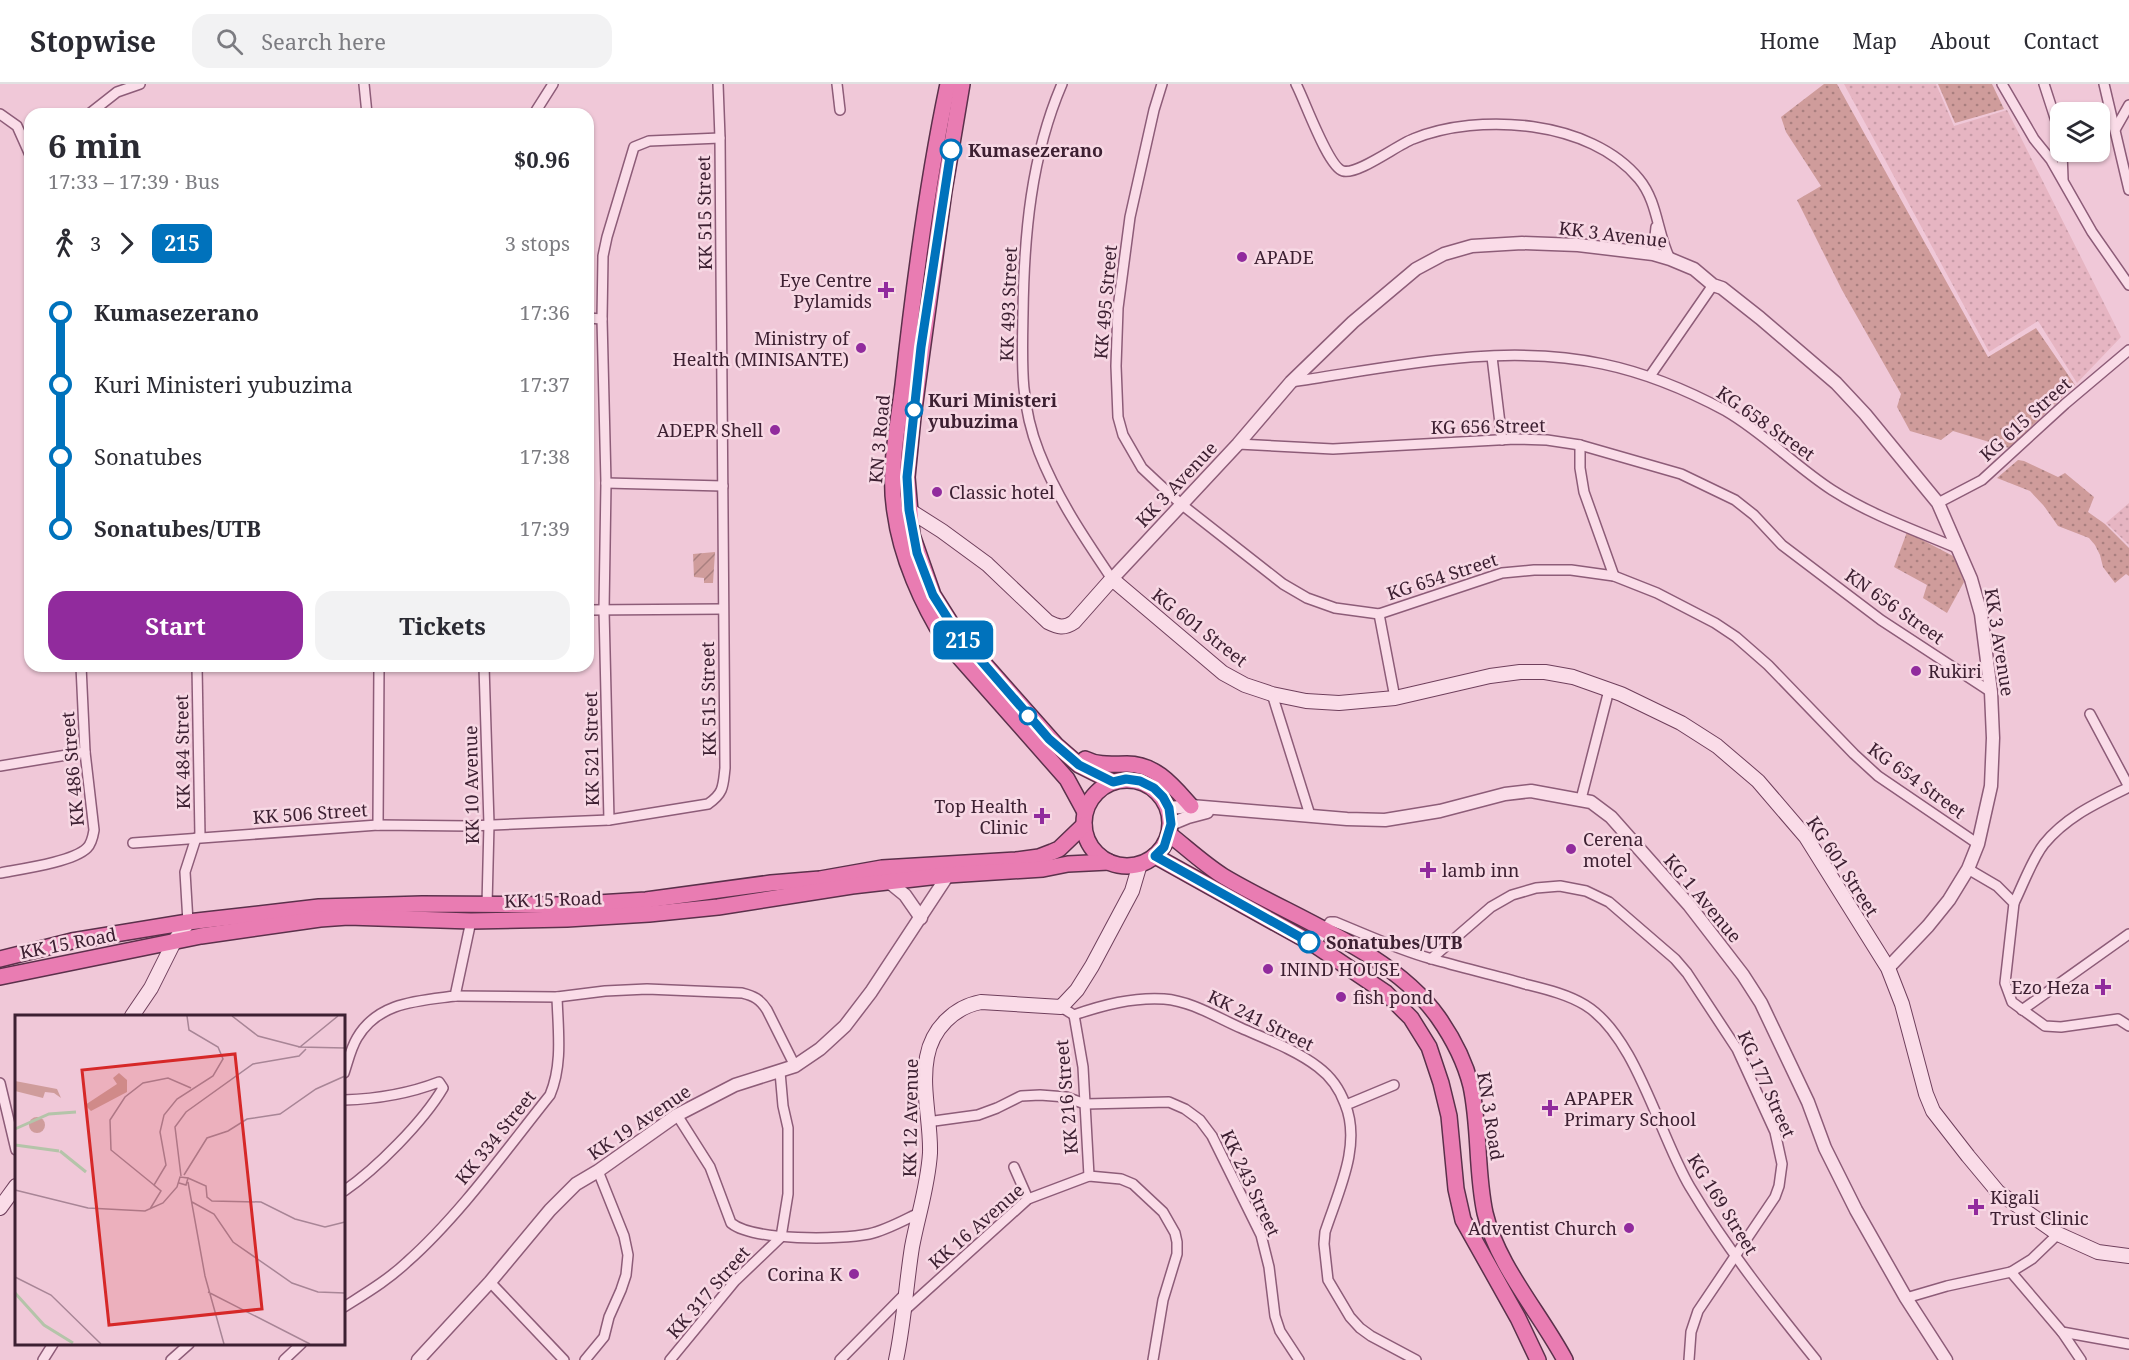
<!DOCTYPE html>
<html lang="en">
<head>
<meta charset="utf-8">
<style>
  :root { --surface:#fff; --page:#f2f2f3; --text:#2b2b33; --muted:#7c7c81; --line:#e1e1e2; --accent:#912b9d }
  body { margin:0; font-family:"Noto Serif",serif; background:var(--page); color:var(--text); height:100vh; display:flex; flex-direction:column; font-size:22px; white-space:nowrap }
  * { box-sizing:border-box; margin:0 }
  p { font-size:20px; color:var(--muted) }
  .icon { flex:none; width:33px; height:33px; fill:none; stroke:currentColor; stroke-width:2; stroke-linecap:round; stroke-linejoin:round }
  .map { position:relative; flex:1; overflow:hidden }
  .side { position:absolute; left:24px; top:24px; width:570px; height:564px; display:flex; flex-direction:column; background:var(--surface); border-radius:18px; box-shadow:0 2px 4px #0004 }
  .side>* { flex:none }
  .badge { padding:0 12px; border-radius:9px; font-size:21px; line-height:39px }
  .tools { position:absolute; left:2050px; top:18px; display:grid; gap:12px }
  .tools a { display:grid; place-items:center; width:60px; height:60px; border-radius:12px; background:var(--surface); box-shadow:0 2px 4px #0004; font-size:30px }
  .map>.badge { position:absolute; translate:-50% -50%; box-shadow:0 0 0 3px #fff }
  .legs { display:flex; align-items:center; gap:9px; height:66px; padding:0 24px; font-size:20px }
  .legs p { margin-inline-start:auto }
  .overview { display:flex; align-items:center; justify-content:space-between; height:102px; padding:0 24px }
  h1 { font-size:33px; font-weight:700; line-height:45px }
  .button { display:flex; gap:12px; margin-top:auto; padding:12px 24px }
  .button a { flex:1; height:69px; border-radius:18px; background:var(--accent); color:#fff; font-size:24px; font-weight:700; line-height:69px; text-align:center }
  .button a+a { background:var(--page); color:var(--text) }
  ul { padding:0 24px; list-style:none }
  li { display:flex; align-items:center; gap:21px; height:72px; font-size:22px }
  li i { display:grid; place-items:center; width:9px; height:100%; margin:0 8px; background:currentColor }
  li i::after { content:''; width:15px; height:15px; margin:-8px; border:4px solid; border-radius:50%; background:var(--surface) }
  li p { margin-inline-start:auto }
  li:first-child i { background:linear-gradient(#0000 50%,currentColor 0) }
  li:last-child i { background:linear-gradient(currentColor 50%,#0000 0) }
  header { display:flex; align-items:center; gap:36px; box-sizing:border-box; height:84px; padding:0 30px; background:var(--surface); border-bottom:2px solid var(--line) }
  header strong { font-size:28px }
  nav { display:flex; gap:33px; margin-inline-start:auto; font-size:21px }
  .search { width:420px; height:54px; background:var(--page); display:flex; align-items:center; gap:15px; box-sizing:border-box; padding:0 21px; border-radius:18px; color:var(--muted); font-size:22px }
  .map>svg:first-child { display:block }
</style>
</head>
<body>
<header>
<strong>Stopwise</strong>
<div class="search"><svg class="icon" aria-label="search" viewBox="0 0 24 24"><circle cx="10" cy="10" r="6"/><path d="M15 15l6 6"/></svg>Search here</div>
<nav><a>Home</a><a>Map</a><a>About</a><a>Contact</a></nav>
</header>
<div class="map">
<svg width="2129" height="1276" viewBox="0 0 2129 1276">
  <defs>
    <pattern id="farmland-dots" width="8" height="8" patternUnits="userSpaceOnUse" patternTransform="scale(1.5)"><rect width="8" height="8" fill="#e6b5c2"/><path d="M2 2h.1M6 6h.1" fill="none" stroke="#c69ba7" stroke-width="1.8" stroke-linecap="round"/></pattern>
    <pattern id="grass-dots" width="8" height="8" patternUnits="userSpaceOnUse" patternTransform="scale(1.5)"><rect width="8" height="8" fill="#cf9c9b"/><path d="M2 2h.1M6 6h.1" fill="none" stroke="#a97f7f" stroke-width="1.8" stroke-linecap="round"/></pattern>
    <pattern id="garden-furrows" width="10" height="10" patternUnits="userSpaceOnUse" patternTransform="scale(1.5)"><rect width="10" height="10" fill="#cf9c9b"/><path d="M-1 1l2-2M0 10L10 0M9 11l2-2" fill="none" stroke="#a97f7f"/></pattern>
  </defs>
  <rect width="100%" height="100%" fill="#f0c8d8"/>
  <!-- farmland -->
  <g fill="url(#farmland-dots)">
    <polygon points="1844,0 1936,0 1954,42 2007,26 2121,253 2077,299 2038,237 1989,268"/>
    <polygon points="2129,419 2129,461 2106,439"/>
  </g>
  <!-- grass -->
  <g fill="url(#grass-dots)">
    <polygon points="1824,0 1837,0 1988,273 2036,244 2075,301 2009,364 1953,347 1941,356 1910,347 1897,323 1901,310 1842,206 1797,116 1821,102 1786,48 1781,33"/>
    <polygon points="1938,0 1992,0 2004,25 1955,39"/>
    <polygon points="2018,376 2024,377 2058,393 2065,389 2094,413 2088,428 2105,440 2129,464 2129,492 2126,490 2115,499 2103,483 2100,471 2095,461 2089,454 2058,442 2044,422 2030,407 1997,394"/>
    <polygon points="1907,448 1955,473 1964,498 1947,529 1923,514 1927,501 1894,483"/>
  </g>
  <!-- garden -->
  <polygon fill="url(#garden-furrows)" points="715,468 713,499 704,499 704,494 694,493 693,470"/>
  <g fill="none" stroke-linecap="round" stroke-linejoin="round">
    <defs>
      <g id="minor">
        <polyline points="364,0 367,30"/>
        <polyline points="837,0 840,26"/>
        <path d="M1062 0C1031 72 1024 151 1023 229 1022 279 1020 320 1039 368 1057 414 1085 455 1112 495"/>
        <polyline points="1162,0 1154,26 1130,133 1118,224 1116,282 1118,333 1123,351 1142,384 1158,399 1181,420 1283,500 1307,514 1335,524 1379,530 1502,489 1534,486 1571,486 1614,492 1657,509 1715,539 1736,553 1768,581 1854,670 1878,692 1978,760"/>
        <path d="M1296 0C1305 17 1328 83 1343 87 1358 91 1397 61 1413 55 1479 28 1591 36 1639 95 1658 118 1657 149 1670 175"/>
        <polyline points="2002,0 2034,55 2051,76 2092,148 2129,201"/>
        <polyline points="2044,0 2056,37 2061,62"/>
        <polyline points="2104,0 2129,106"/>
        <polyline points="0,30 17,42 30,71"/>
        <polyline points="89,30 117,8 140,0"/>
        <polyline points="534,30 553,0"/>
        <polyline points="2116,44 2129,21"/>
        <polyline points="2062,68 2063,95"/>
        <polyline points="1653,170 1656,143"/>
        <polyline points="588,234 602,235"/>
        <polyline points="1492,273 1502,356"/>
        <polyline points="1650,292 1713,201"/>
        <path d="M1291 298C1393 283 1501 258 1603 280 1646 289 1687 306 1726 327 1764 349 1795 382 1832 406 1871 431 1917 447 1959 465"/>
        <polyline points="1238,360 1333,365 1515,355 1547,356 1580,361 1681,390 1735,416 1754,431 1782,461 1881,536 1991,608"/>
        <polyline points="1580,361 1580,384 1584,408 1614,492"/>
        <polyline points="606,399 723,402"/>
        <polyline points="1938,419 1982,396 2065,320 2129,266"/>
        <polyline points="588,526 723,525"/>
        <polyline points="1379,530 1395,614"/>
        <polyline points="197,582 200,753"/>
        <polyline points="484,582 489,740 487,821"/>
        <polyline points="1272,610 1310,731"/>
        <polyline points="2090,630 2129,703"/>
        <polyline points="0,682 85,668"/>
        <polyline points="1581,715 1609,606"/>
        <path d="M609 736 708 720C724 709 723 702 725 684L720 54 718 0"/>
        <polyline points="378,741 379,582"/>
        <polyline points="133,759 378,741 470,742 609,736 604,526 606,399 602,235 603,172 607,153 634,63 649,57 720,54"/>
        <polyline points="1968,785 1997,802 2014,819 2005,899 2012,918 2045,942 2061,943 2118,935 2129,942"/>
        <path d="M0 789C21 785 73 778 87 764 92 759 93 752 94 746L85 668 81 582"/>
        <path d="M2014 819C2023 801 2032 775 2044 760 2067 732 2097 719 2129 703"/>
        <polyline points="188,838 185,788 196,754"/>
        <path d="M1315 861 1330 838H1335C1367 851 1399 866 1432 875 1463 884 1494 891 1525 900 1545 905 1567 910 1585 921 1636 952 1659 1051 1690 1103 1727 1165 1771 1220 1816 1276"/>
        <polyline points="1431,875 1491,823 1512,811 1536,804 1560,802 1586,807 1609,818 1675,875 1687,889 1737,965 1775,1048 1782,1080 1779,1102 1775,1113 1698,1227 1691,1248 1689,1276"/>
        <path d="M455 912 557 913 605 907 647 905 742 909C754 912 760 915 767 926L795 982"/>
        <path d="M1061 923 1074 931C1103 921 1133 913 1164 915 1191 917 1216 933 1241 944 1266 955 1296 966 1318 983 1330 992 1340 1006 1345 1020 1362 1061 1338 1108 1325 1148L1324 1160 1328 1196 1350 1233 1360 1244 1371 1252 1416 1276"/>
        <polyline points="2022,926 2129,850"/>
        <polyline points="1074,931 1083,983 1089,1092"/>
        <path d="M344 989C348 977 351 964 357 954 378 918 417 917 455 912L471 837"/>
        <polyline points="0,999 16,1066"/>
        <path d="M344 1016C376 1015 408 1010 439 998L443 1004C423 1038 376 1085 344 1107"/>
        <polyline points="1346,1021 1394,1001"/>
        <path d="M677 1031 710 1083 731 1139C753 1157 840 1156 869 1150 887 1146 904 1136 921 1128"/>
        <polyline points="927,1038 978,1031 997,1024 1021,1012 1040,1011 1066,1013 1085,1020 1169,1018 1185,1025 1200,1036 1212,1052 1261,1151 1269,1183 1275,1232 1280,1247 1299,1276"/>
        <polyline points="1014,1083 1028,1115"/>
        <polyline points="2011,1188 2062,1248 2129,1260"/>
        <polyline points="490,1198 564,1276"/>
        <polyline points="1906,1214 1947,1202 2011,1188 2032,1175 2058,1150"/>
        <path d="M344 1223C366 1209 388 1196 407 1178 459 1132 506 1066 550 1011 563 980 558 946 557 913"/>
        <polyline points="904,1227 1028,1115 1089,1092 1121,1095 1133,1100 1163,1128 1175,1149 1177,1158 1177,1170 1163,1216 1153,1276"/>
        <polyline points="2062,1248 2081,1276"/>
        <polyline points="43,1276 53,1260"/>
        <polyline points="171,1276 189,1260"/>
        <polyline points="284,1276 301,1260"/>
        <polyline points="585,1276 604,1253 609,1233 621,1206 626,1191 628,1171 624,1152 598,1087"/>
        <polyline points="670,1276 735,1197 781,1153 788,1110 788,1044 783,1022 780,988"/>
        <polyline points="840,1276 904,1211"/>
      </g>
      <g id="tertiary">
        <polyline points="1112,495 1238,360 1291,298 1353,238 1416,185 1444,170 1472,162 1522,159 1578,161 1653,170 1670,175 1694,185 1713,201 1722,204 1760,234 1836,299 1865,330 1938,419 1971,495 1981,530 1991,608 1993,654 1991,702 1978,760 1968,785 1949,816 1928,842 1888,884"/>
        <polyline points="1169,724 1191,722 1347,735 1385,736 1440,727 1505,710 1531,707 1591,718 1611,733 1689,821 1743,891 1761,919 1808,1018 1825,1064 1856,1126 1906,1214 1946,1276"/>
        <polyline points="1171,740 1188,733 1207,728"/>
        <polyline points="889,798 905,811 921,834"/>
        <polyline points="418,1276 490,1198 550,1126 576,1100 598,1087 677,1031 735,1001 795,982 820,965 845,942 871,908 948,791"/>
      </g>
      <g id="secondary">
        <path d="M909 426 942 447 987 480 1048 538C1058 543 1064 545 1074 538L1112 495 1223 589 1245 601 1272 610 1306 617 1339 619 1395 614 1490 592 1520 588H1545L1573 593 1621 610 1681 639 1717 662 1758 697 1806 753 1888 884 1902 920 1926 1010 1933 1027 1968 1072 1998 1108 2058 1150 2098 1168 2129 1172"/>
        <polyline points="132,932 151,904 174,858 188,838"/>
        <polyline points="0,1124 16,1102"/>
        <path d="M896 1276C904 1239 906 1201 912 1163 918 1131 928 1102 930 1069 931 1038 921 1004 927 973 932 945 954 923 981 918L1061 923 1077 906 1092 882 1132 807 1140 780"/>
      </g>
      <g id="trunk">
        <path d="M948 0C927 99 914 200 903 301 898 342 888 386 895 428 901 473 922 520 946 558L1067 695 1085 728"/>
        <polyline points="962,0 944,107 913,333 907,393 912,451 933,511 957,549 1056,661 1079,681 1113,698"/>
        <path d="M1085 675C1099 682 1112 680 1127 680 1156 680 1173 702 1191 722"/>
        <circle cx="1127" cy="739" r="43"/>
        <path d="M1169 750C1187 764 1204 780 1223 792 1291 833 1391 867 1438 933 1452 953 1465 978 1471 1002 1480 1044 1476 1087 1485 1129 1497 1181 1540 1229 1565 1276"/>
        <polyline points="1155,772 1315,861 1386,909 1411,934 1429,963 1441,999 1449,1032 1456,1105 1463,1136 1518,1234 1538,1276"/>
        <polyline points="0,875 72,857 188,838 319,823 422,820 565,821 646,816 771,799 820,795 882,784 1016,776 1039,773 1052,768 1059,765 1084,741"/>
        <polyline points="0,893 201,852 320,835 348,833 471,837 567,835 649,830 718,823 852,802 948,791 1043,785 1068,780 1109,778"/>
      </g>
    </defs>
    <!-- minor casing -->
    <use href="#minor" stroke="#8d5c78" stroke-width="12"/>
    <!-- tertiary casing -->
    <use href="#tertiary" stroke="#8d5c78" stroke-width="15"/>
    <!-- secondary casing -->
    <use href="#secondary" stroke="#6f3f5c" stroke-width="16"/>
    <!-- trunk casing -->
    <use href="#trunk" stroke="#5b304b" stroke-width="18"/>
    <!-- minor -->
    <use href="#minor" stroke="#fadce8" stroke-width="9"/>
    <!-- tertiary -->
    <use href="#tertiary" stroke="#fadce8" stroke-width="12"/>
    <!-- secondary -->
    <use href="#secondary" stroke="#fadce8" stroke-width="14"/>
    <!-- trunk -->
    <use href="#trunk" stroke="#e97cb2" stroke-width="15"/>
  </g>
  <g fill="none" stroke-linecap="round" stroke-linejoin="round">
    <defs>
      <polyline id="line-1" points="951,66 921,263 907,393 909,426 917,469 933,511 957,549 1049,655 1079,681 1113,698 1126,695 1140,697 1154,704 1163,713 1169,724 1171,740 1164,763 1155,772 1309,858"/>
    </defs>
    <!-- line-1 casing -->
    <use href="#line-1" stroke="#fff" stroke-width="14"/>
    <!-- line-1 -->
    <use href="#line-1" stroke="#0072bc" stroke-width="9"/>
  </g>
  <!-- markers -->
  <g fill="#fff" stroke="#0072bc" stroke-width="3">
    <circle cx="951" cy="66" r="10"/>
    <circle cx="914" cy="326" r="8"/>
    <circle cx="1028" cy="632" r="8"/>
    <circle cx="1309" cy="858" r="10"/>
  </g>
  <g fill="#912b9d" stroke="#f7d8e4" stroke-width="2">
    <circle cx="1242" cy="173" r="6"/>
    <path d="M883 197h6v6h6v6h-6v6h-6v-6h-6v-6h6z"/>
    <circle cx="861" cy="264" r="6"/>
    <circle cx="775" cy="346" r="6"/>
    <circle cx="937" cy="408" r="6"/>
    <circle cx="1916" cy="587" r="6"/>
    <path d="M1039 723h6v6h6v6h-6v6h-6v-6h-6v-6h6z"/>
    <circle cx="1571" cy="765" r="6"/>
    <path d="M1425 777h6v6h6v6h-6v6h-6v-6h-6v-6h6z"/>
    <circle cx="1268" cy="885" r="6"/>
    <path d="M2100 894h6v6h6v6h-6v6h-6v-6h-6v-6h6z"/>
    <circle cx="1341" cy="913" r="6"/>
    <path d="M1547 1015h6v6h6v6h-6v6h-6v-6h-6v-6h6z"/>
    <path d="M1973 1114h6v6h6v6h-6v6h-6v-6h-6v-6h6z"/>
    <circle cx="1629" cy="1144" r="6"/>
    <circle cx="854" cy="1190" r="6"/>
  </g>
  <g text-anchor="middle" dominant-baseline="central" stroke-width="5" stroke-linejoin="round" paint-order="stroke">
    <!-- stop labels -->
    <g font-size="18" font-weight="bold" fill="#3d2032" stroke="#f7d8e4" text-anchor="start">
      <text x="968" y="66">Kumasezerano</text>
      <text x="928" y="316">Kuri Ministeri<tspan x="928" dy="21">yubuzima</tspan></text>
      <text x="1326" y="858">Sonatubes/UTB</text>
    </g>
    <!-- street labels -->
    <g font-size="18" fill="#3d2032" stroke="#f7d8e4">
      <text transform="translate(704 129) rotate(-91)">KK 515 Street</text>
      <text transform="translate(1613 150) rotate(7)">KK 3 Avenue</text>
      <text transform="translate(1105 218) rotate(-85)">KK 495 Street</text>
      <text transform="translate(1008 220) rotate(-88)">KK 493 Street</text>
      <text transform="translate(2025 335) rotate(-42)">KG 615 Street</text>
      <text transform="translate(1766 339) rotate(35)">KG 658 Street</text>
      <text transform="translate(1488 342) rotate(-1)">KG 656 Street</text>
      <text transform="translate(879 355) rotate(-85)">KN 3 Road</text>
      <text transform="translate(1176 400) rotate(-47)">KK 3 Avenue</text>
      <text transform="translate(1442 492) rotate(-18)">KG 654 Street</text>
      <text transform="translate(1895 522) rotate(35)">KN 656 Street</text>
      <text transform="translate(1200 543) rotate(38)">KG 601 Street</text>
      <text transform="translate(2000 558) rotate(81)">KK 3 Avenue</text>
      <text transform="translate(708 615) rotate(-91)">KK 515 Street</text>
      <text transform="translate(591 665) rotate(-91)">KK 521 Street</text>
      <text transform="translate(182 668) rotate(-91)">KK 484 Street</text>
      <text transform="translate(72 685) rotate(-95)">KK 486 Street</text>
      <text transform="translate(1917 696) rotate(36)">KG 654 Street</text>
      <text transform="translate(471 701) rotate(-91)">KK 10 Avenue</text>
      <text transform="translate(310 729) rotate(-4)">KK 506 Street</text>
      <text transform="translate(1843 782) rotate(57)">KG 601 Street</text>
      <text transform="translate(1703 814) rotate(50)">KG 1 Avenue</text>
      <text transform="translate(553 815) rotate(-2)">KK 15 Road</text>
      <text transform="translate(68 859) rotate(-11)">KK 15 Road</text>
      <text transform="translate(1261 936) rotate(26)">KK 241 Street</text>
      <text transform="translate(1767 1000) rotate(66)">KG 177 Street</text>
      <text transform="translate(1066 1013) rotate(-95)">KK 216 Street</text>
      <text transform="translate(1491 1032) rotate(81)">KN 3 Road</text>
      <text transform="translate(910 1034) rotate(-89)">KK 12 Avenue</text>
      <text transform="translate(639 1038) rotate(-34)">KK 19 Avenue</text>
      <text transform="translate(495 1053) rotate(-51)">KK 334 Street</text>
      <text transform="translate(1251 1099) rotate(65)">KK 243 Street</text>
      <text transform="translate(1723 1120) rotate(58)">KG 169 Street</text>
      <text transform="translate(976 1142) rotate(-41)">KK 16 Avenue</text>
      <text transform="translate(708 1208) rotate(-49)">KK 317 Street</text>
    </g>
    <!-- poi labels -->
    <g font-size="18" fill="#3d2032" stroke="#f7d8e4" text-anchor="start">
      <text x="1254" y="173">APADE</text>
      <text x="872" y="196" text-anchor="end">Eye Centre<tspan x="872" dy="21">Pylamids</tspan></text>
      <text x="849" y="254" text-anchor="end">Ministry of<tspan x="849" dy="21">Health (MINISANTE)</tspan></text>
      <text x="763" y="346" text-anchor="end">ADEPR Shell</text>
      <text x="949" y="408">Classic hotel</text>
      <text x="1928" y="587">Rukiri</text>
      <text x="1028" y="722" text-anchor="end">Top Health<tspan x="1028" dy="21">Clinic</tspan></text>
      <text x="1583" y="755">Cerena<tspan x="1583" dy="21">motel</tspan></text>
      <text x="1442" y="786">lamb inn</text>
      <text x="1280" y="885">ININD HOUSE</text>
      <text x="2090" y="903" text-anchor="end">Ezo Heza</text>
      <text x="1353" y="913">fish pond</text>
      <text x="1564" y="1014">APAPER<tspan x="1564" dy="21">Primary School</tspan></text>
      <text x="1990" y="1113">Kigali<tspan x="1990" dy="21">Trust Clinic</tspan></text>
      <text x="1617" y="1144" text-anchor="end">Adventist Church</text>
      <text x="842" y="1190" text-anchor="end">Corina K</text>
    </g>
  </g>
  <!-- overview -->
  <g transform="translate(15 931)">
    <rect width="330" height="330" fill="#f0c8d8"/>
    <path d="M104 58 112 65V77L76 96 70 90 102 69 98 63Z" fill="#cf9c9b"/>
    <path d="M0 66 42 74 46 83 39 78 30 77 28 83 0 76Z" fill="#cf9c9b"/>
    <path d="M14 110a8 8 0 1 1 16 0a8 8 0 1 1-16 0Z" fill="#cf9c9b"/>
    <path fill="none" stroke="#b4c4a9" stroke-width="3" d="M0 114 34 99 61 97M0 130 44 136M45 136 71 157M0 278 29 310 58 328"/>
    <path fill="none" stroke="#a88596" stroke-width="1.5" d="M217 1 243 21 285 32M323 1 285 32 330 33M169 160 192 123 213 116 232 104 265 99 301 74 330 61M166 161 160 112 171 97 238 49 284 41 291 34M173 163 191 171 192 182 197 186 246 187 280 204 310 212 330 207M173 167 190 261 209 329M139 170 96 135 95 105 110 82 128 68 153 63 176 73M0 175 73 193 130 196 148 188 162 172 165 162 173 163 171 170 164 168M177 187 199 199 218 227 277 268 303 277 330 278M135 194 146 176 139 170 151 150 145 117 149 100 162 84 198 61 208 44 203 32 174 15 172 1M0 262 36 280 86 329M193 277 295 329"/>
    <path fill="#d62828" fill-opacity="0.15" stroke="#d62828" stroke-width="3" d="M220 39 247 294 94 310 67 55Z"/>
    <rect width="330" height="330" fill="none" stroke="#3d2032" stroke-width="3"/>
  </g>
</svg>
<div class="tools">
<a><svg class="icon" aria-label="layers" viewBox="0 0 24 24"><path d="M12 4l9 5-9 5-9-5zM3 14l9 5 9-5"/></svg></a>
</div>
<b class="badge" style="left:963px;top:556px;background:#0072bc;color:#fff">215</b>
<section class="side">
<div class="overview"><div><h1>6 min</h1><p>17:33 – 17:39 · Bus</p></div><b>$0.96</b></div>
<div class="legs"><svg class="icon" aria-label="walk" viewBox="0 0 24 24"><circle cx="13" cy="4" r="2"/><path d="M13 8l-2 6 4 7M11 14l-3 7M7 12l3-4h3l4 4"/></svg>3<svg class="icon" aria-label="forward" viewBox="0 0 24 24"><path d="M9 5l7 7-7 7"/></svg><b class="badge" style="background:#0072bc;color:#fff">215</b><p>3 stops</p></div>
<ul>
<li><i style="color:#0072bc"></i><b>Kumasezerano</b><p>17:36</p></li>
<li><i style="color:#0072bc"></i><span>Kuri Ministeri yubuzima</span><p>17:37</p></li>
<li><i style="color:#0072bc"></i><span>Sonatubes</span><p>17:38</p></li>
<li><i style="color:#0072bc"></i><b>Sonatubes/UTB</b><p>17:39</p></li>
</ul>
<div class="button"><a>Start</a><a>Tickets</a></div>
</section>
</div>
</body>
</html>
